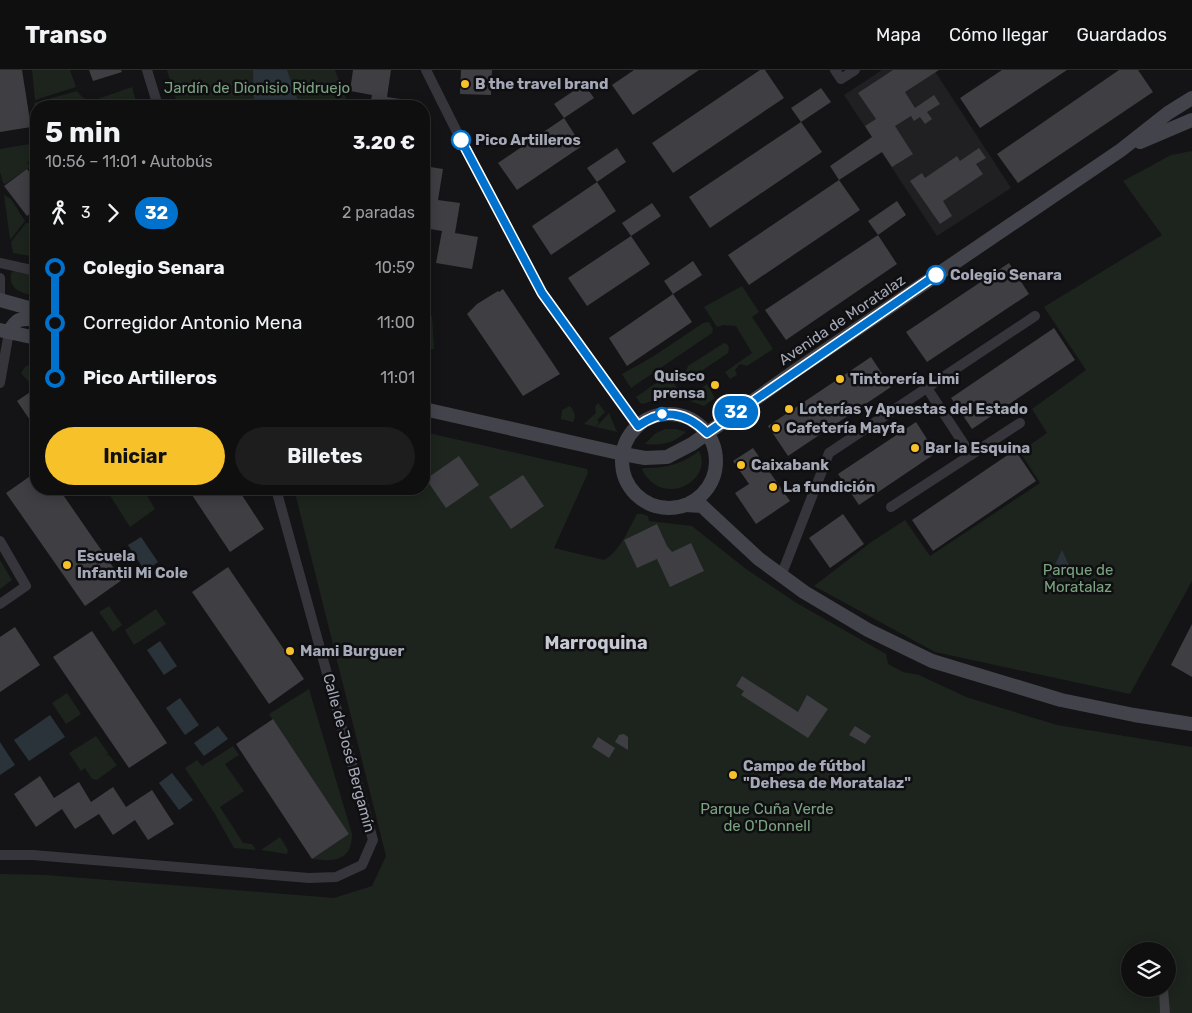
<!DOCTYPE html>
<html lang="es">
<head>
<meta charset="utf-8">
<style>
  :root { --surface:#0f0f10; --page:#1d1d1e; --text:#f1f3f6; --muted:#9b9c9f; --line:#2f2f30; --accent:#f7c12a }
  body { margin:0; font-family:Rubik,sans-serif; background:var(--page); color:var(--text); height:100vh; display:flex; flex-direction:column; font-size:19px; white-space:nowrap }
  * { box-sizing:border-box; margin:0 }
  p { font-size:16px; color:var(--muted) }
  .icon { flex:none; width:28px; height:28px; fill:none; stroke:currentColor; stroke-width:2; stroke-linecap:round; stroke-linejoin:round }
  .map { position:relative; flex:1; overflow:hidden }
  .sheet { position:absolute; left:30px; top:30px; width:400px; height:395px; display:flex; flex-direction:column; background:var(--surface); border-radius:20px; box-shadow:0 2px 12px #0003,0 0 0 1px var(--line) }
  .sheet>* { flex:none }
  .badge { padding:0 10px; border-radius:16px; font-size:18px; line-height:32px }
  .tools { position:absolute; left:1121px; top:872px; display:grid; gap:10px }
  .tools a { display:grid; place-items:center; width:55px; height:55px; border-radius:50%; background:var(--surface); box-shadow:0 2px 12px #0003,0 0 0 1px var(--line); font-size:25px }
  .map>.badge { position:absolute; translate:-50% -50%; box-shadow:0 0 0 2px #fff }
  .legs { display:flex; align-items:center; gap:8px; height:55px; padding:0 15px; font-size:16px }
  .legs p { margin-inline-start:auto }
  .head { display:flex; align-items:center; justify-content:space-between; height:85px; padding:0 15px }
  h1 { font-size:28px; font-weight:700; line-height:38px }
  .cta { display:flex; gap:10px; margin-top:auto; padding:10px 15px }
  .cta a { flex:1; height:58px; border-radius:30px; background:var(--accent); color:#111; font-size:20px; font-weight:700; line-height:58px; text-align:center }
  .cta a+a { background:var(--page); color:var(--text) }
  ul { padding:0 15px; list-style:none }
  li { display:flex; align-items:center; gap:18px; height:55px; font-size:19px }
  li i { display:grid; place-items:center; width:8px; height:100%; margin:0 6px; background:currentColor }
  li i::after { content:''; width:12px; height:12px; margin:-6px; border:4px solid; border-radius:50%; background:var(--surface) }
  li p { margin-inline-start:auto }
  li:first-child i { background:linear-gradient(#0000 50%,currentColor 0) }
  li:last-child i { background:linear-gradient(currentColor 50%,#0000 0) }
  header { display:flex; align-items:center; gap:30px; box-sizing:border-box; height:70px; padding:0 25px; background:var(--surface); border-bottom:1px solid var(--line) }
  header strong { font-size:24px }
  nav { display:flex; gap:28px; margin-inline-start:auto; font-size:18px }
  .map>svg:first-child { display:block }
</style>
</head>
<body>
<header>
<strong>Transo</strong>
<nav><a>Mapa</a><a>Cómo llegar</a><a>Guardados</a></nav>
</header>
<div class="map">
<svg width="1192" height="943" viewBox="0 0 1192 943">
  <rect width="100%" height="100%" fill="#141416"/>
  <!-- built -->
  <polygon fill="#202023" points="882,0 934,0 1011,118 937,166 844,25"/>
  <!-- green -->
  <g fill="#1c241d" fill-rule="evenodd">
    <polygon points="32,0 70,0 76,17 35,30"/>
    <polygon points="167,0 335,0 349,36 178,36"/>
    <polygon points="132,17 136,31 119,36 36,36 36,49 34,33 77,21 83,28 92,31"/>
    <polygon points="36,73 36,98 32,91 27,92 30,97 5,114 3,113 0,102 0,79"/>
    <polygon points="1192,81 1192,511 1130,624 935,582 814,516 870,473 905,450 930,486 1040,413 1020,382 1047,363 1032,339 1086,300 1044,237 1162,165 1123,111 1171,85"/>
    <polygon points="4,125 11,129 25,151 10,170"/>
    <polygon points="26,153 36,154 36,187 13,183 11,172"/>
    <path d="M14 201 36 206V226C23 224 8 220 11 203Z"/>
    <polygon points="742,216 759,242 752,247 773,279 747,296 740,294 735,300 737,305 730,309 725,302 752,283 736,256 723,255 717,257 704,237"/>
    <polygon points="424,246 432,246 434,279 424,279"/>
    <polygon points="709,252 713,259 712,263 631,318 622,304 654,286 703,253"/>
    <polygon points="724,273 727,274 729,278 728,283 694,306 688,306 686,301 688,296"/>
    <polygon points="36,291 36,310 30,313 21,303 25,297"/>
    <polygon points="668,305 680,322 680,329 658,329 643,334 640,333 636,327"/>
    <polygon points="707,314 715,328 704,336 690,331 690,326"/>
    <polygon points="598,333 605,342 597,350 599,352 596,357 584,354 596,343 595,337"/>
    <path d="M570 336C574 342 577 345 573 352L561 349 562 340Z"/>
    <polygon points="609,343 617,362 596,357"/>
    <path d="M665 359H676L686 362C674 373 661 376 645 374L656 363Z"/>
    <path d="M424 362 587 399 588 403 554 478 604 490C620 481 628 460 637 444H642L648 446 649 451 692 456 746 499 795 532 886 584 888 594 903 602 919 605 966 627 1057 655 1192 677V943H0V804L46 805 334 828 372 816 386 786 294 419H424ZM1130 881H1168V919H1130Z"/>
    <path d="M699 381C714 409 664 440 642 400L643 398C665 399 682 394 699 381Z"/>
    <polygon points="106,419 143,419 155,439 130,457"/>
    <polygon points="0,490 12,510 0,519"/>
    <polygon points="109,536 122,555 113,562 99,542"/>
    <polygon points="156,539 166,554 134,575 125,560"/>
    <path d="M309 619 352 764C352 791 334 792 312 789L349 764 269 644Z"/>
    <polygon points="67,623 81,644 66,654 52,633"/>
    <polygon points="96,666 108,683 105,686 108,684 117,695 97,710 92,709 85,698 81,701 69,683"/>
    <polygon points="233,676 239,685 225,694 244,721 220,737 243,773 252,774 256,780 234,778 215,744 185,698 197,690 202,696"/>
    <polygon points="280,767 288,780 287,784 261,780"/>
  </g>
  <!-- water -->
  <g fill="#2a323a">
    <polygon points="253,0 287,0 300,36 254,36"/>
    <polygon points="141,467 158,492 145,501 128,475"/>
    <polygon points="1062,480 1069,495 1063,504 1049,507"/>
    <polygon points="160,571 177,596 164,605 147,580"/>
    <polygon points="180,628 199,655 185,665 166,638"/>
    <polygon points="50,645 65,667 29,691 14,670"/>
    <polygon points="218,656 228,669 204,686 194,673"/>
    <polygon points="0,672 15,695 0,705"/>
    <polygon points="172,703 193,730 179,740 159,713"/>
  </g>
  <!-- building -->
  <g fill="#3e3e43">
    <polygon points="0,0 22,0 31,57 0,62"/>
    <polygon points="89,0 121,0 122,2 93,11"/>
    <polygon points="353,0 391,0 387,27 414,31 414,36 370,36 372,25 350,21"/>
    <polygon points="461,0 492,0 491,25 460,24"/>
    <polygon points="634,0 699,0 633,45 612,15"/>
    <polygon points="760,0 765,0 784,28 673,103 652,73"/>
    <polygon points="893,0 939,0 905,22 915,38 934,25 940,34 927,42 932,49 925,54 920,47 914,51 911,46 895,56 913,84 892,97 882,82 839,110 860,140 749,215 728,185 839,110 830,96 872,67 865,56 876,49 858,23"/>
    <polygon points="1002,0 1067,0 980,58 960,28"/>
    <polygon points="1119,0 1138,0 1153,22 1018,113 997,84"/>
    <polygon points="584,14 594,28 564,48 582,76 517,120 498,93 564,48 554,34"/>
    <polygon points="821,18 831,32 801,52 791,38"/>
    <polygon points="801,52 822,82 710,158 689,127"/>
    <polygon points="617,78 626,92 597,112 587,98"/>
    <polygon points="979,78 986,88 976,94 983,104 943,131 952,146 940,154 910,111 922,103 925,108 957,86 960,91"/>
    <polygon points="424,96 443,99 438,130 460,133 455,163 478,167 472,199 436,193 442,161 424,158"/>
    <polygon points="27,99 36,111 36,139 27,146 4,116"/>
    <polygon points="597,112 616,141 551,185 532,156"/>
    <polygon points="897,131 906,145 878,165 868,151"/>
    <polygon points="652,133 661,146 631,166 622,153"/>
    <polygon points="878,165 897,194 786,270 765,240"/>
    <polygon points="631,166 650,194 587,236 568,208"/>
    <polygon points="693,191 702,205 673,224 692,252 627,296 609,268 673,224 664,211"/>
    <polygon points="1009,193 1029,224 927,292 906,262"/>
    <polygon points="503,219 560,304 523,326 467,244 477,234 498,221 499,222"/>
    <polygon points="1054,258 1075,290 972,359 951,328"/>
    <polygon points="871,287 891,317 788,386 768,356"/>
    <polygon points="36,318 36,359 17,331"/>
    <polygon points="916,352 936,383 859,435 838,404"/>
    <polygon points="753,378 790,431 756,454 735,423 749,414 733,391"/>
    <polygon points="1015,380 1036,411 933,481 912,450"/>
    <polygon points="459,386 479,415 446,438 426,409"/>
    <polygon points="36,402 36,419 59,419 122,510 85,536 6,423"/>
    <polygon points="523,405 544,436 511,459 489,427"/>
    <polygon points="188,419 238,419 264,459 230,482"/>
    <polygon points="843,444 864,474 830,498 809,468"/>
    <polygon points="657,454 667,476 672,482 691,473 704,501 670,517 657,489 637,498 624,470"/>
    <polygon points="228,497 304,609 269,634 192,522"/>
    <polygon points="1192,554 1192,607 1171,595"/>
    <polygon points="15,557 40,595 0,622 0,567"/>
    <polygon points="92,561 167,673 129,698 53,587"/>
    <polygon points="742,606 798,642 807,625 828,639 808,668 741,625 744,621 736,616"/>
    <polygon points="273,649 349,764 312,789 236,674"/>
    <polygon points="855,656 871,666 865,674 849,665"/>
    <polygon points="624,664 628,667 628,680 615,672 619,665"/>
    <polygon points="598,667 615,678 609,688 592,677"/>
    <polygon points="40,706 54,728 79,712 91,732 113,717 126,737 152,720 174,754 148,770 135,750 113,765 99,744 75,759 62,739 36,757 14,724"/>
    <polygon points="1159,919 1168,919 1170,943 1160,943"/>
  </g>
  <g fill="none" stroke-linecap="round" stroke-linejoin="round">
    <!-- street -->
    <g stroke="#35353b" stroke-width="10">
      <polyline points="147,0 158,36"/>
      <polyline points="426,0 461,70 542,223 637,356"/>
      <polyline points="835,0 841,9 855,0"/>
      <polyline points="0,193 36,201"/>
      <polyline points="0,208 0,225"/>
      <polyline points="0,313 9,262"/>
      <polyline points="927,318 971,385"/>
      <polyline points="891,437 1020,353"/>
      <polyline points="0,471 26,516 0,534"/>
      <polyline points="781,506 829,383 1035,246"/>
      <polyline points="0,785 33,785 309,808 336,807 362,795 373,770 276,419"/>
    </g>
    <!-- secondary -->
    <g stroke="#43444b" stroke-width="14">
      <polyline points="1140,72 1192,50"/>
      <polyline points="0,230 36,240"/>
      <polyline points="0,260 36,268"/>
      <path d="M9 262C17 247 20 249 36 249"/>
      <polyline points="424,339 623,384 645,388 667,387 692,374 795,301 1121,80 1168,43 1192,28"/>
      <circle cx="669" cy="391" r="47"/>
      <polyline points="685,435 702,436 759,489 804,522 868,560 932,591 1061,630 1134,645 1192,654"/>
    </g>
  </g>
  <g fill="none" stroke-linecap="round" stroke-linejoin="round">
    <defs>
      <path id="line-1" d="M461 70 542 223 638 356C663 338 685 341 707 363L936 205"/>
    </defs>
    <!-- line-1 casing -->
    <use href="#line-1" stroke="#fff" stroke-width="11"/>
    <!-- line-1 -->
    <use href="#line-1" stroke="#0072ce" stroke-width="8"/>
  </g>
  <!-- markers -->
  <g fill="#f7c12a" stroke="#0f0f11" stroke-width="2">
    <circle cx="465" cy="14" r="5"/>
    <circle cx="840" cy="309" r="5"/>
    <circle cx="715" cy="315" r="5"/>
    <circle cx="789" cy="339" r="5"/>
    <circle cx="776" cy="358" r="5"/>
    <circle cx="915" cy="378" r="5"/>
    <circle cx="741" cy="395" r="5"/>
    <circle cx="773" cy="417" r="5"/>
    <circle cx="67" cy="495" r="5"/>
    <circle cx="290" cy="581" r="5"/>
    <circle cx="733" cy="705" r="5"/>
  </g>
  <g fill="#fff" stroke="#0072ce" stroke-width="2.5">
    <circle cx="461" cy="70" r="9"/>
    <circle cx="936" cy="205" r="9"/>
    <circle cx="662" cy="344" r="6"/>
  </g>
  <g text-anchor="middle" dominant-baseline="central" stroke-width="5" stroke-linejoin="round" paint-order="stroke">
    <!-- poi labels -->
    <g font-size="15" font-weight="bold" fill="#a5a9b7" stroke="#0f0f11" text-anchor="start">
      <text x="475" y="14">B the travel brand</text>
      <text x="705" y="306" text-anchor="end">Quisco<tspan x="705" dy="17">prensa</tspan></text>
      <text x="850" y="309">Tintorería Limi</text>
      <text x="799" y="339">Loterías y Apuestas del Estado</text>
      <text x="786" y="358">Cafetería Mayfa</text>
      <text x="925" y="378">Bar la Esquina</text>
      <text x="751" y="395">Caixabank</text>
      <text x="783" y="417">La fundición</text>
      <text x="77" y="486">Escuela<tspan x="77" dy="17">Infantil Mi Cole</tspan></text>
      <text x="300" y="581">Mami Burguer</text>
      <text x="743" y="696">Campo de fútbol<tspan x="743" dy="17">"Dehesa de Moratalaz"</tspan></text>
    </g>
    <!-- park labels -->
    <g font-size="15" fill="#7ba281" stroke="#0f0f11">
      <text x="257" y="18">Jardín de Dionisio Ridruejo</text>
      <text x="1078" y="500">Parque de<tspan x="1078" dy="17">Moratalaz</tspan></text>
      <text x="767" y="739">Parque Cuña Verde<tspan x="767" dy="17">de O'Donnell</tspan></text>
    </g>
    <!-- stop labels -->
    <g font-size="15" font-weight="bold" fill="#a5a9b7" stroke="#0f0f11" text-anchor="start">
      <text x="475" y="70">Pico Artilleros</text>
      <text x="950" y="205">Colegio Senara</text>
    </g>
    <!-- street labels -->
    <g font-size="15" fill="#a5a9b7" stroke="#0f0f11">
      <text transform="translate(842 250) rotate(-34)">Avenida de Moratalaz</text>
      <text transform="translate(349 683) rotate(75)">Calle de José Bergamín</text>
    </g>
    <!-- quarter labels -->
    <g font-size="18" font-weight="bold" fill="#c6c9d2" stroke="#0f0f11">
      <text x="596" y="573">Marroquina</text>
    </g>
  </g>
</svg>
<div class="tools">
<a><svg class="icon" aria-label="layers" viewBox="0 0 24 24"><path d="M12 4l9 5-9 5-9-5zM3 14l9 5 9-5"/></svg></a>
</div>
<b class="badge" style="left:736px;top:342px;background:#0072ce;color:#fff">32</b>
<section class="sheet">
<div class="head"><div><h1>5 min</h1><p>10:56 – 11:01 · Autobús</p></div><b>3.20 €</b></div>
<div class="legs"><svg class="icon" aria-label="walk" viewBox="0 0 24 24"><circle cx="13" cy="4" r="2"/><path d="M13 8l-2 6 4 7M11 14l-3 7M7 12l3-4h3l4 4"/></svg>3<svg class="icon" aria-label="forward" viewBox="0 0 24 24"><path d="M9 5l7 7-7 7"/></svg><b class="badge" style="background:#0072ce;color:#fff">32</b><p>2 paradas</p></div>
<ul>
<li><i style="color:#0072ce"></i><b>Colegio Senara</b><p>10:59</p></li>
<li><i style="color:#0072ce"></i><span>Corregidor Antonio Mena</span><p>11:00</p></li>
<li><i style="color:#0072ce"></i><b>Pico Artilleros</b><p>11:01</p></li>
</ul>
<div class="cta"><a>Iniciar</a><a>Billetes</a></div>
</section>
</div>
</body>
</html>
